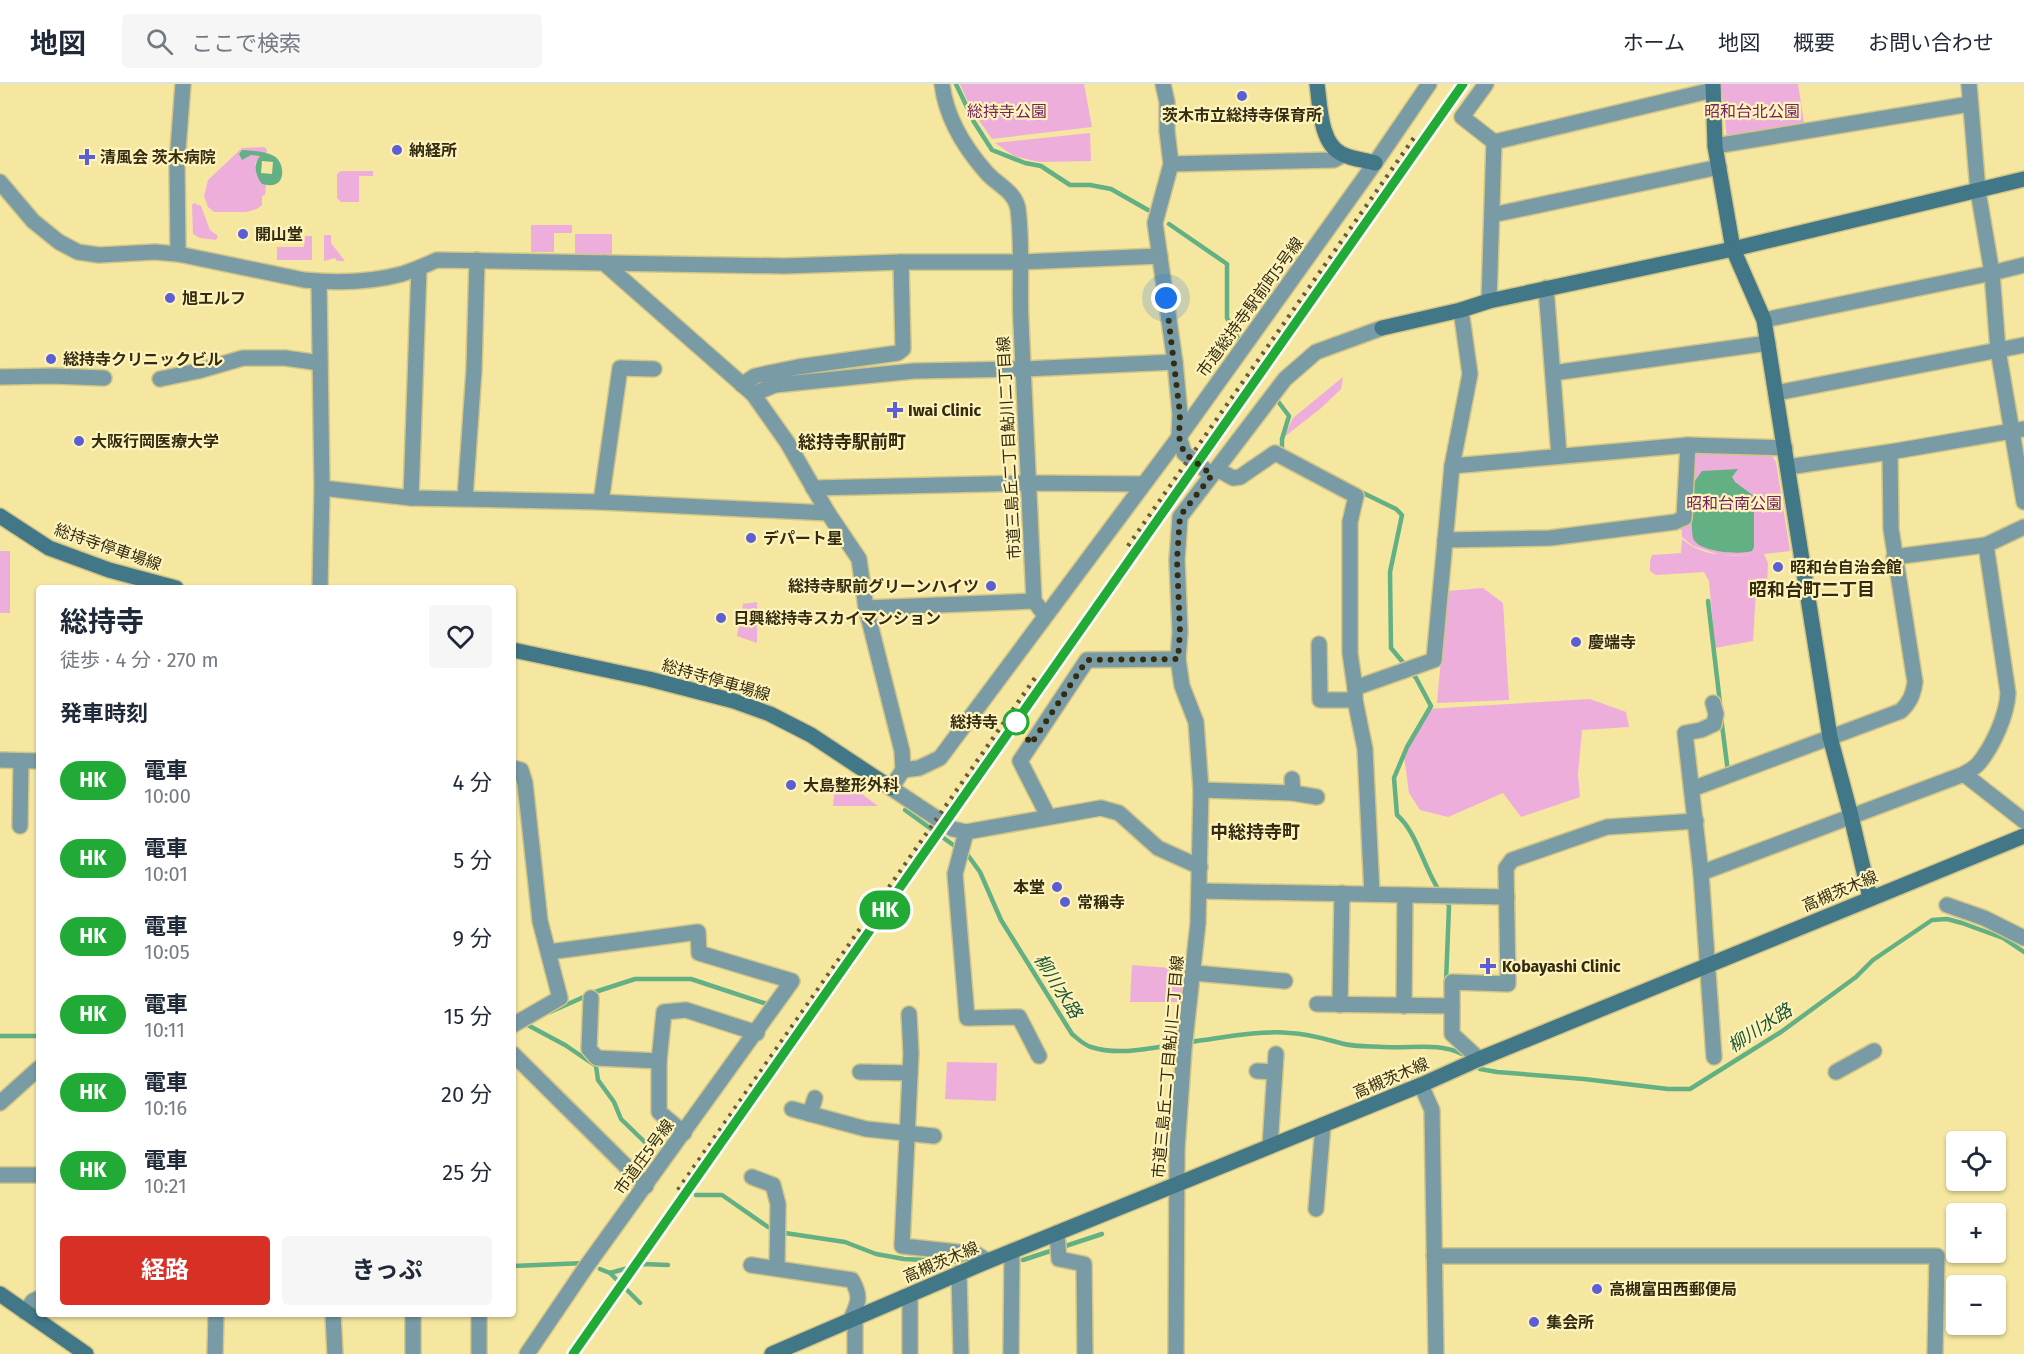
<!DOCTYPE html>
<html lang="ja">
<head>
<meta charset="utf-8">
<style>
  :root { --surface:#fff; --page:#f6f6f7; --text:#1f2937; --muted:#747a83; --line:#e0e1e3; --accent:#d93025 }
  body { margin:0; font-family:"Fira Sans","Noto Sans JP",sans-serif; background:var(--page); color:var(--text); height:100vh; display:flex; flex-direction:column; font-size:22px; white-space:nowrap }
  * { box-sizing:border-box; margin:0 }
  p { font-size:20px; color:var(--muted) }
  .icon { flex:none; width:33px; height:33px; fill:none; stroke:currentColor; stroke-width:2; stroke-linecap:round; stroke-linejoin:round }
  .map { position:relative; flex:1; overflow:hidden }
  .panel { position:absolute; left:36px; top:501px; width:480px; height:732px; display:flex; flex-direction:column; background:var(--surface); border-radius:6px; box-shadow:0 2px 4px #0004 }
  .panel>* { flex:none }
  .badge { padding:0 12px; border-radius:20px; font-size:21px; line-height:39px }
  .controls { position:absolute; left:1946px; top:1047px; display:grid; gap:12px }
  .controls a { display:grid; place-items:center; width:60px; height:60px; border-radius:6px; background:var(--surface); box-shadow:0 2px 4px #0004; font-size:30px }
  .you { position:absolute; width:30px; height:30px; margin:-15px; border:4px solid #fff; border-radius:50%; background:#1a73e8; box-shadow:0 0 0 9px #1a73e833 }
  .map>.badge { position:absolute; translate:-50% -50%; box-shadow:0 0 0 3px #fff }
  h2 { padding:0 24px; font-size:22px; line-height:54px }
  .round { display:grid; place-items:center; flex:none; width:63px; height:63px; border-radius:6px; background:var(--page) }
  .headline { display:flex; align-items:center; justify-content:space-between; height:102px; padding:0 24px }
  h1 { font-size:28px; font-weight:700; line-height:45px }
  .cta { display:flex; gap:12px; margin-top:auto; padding:12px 24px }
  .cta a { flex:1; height:69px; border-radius:6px; background:var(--accent); color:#fff; font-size:24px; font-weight:700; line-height:69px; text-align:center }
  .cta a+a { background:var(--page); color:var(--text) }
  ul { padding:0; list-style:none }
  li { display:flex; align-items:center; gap:18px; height:78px; padding:0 24px }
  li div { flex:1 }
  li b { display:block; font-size:22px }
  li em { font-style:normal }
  li .badge { min-width:66px; font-weight:700; text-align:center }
  header { display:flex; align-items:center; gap:36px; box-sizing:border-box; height:84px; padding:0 30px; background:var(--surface); border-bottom:2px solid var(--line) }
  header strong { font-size:28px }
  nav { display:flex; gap:33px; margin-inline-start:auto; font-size:21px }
  .search { width:420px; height:54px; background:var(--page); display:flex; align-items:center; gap:15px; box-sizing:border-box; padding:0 21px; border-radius:6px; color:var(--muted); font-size:22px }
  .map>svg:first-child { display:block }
</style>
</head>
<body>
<header>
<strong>地図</strong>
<div class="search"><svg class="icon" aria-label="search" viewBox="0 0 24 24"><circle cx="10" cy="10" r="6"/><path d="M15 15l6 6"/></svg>ここで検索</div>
<nav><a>ホーム</a><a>地図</a><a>概要</a><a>お問い合わせ</a></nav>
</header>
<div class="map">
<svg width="2024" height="1270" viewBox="0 0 2024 1270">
  <rect width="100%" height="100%" fill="#f5e6a0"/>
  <!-- green -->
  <g fill="#eeaedc">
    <polygon points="960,0 1084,0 1092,43 992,55 971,25"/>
    <polygon points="1721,0 1798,0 1805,45 1727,54"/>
    <polygon points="1090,49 1091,77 1039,78 1014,72 995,59"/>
    <polygon points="263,63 266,64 267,68 255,79 262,100 266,101 265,111 262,112 262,121 257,125 246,128 214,128 208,123 204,112 208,96 242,64"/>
    <polygon points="341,87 373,87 373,92 359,92 359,118 341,118 337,114 337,90"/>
    <polygon points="194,119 201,122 210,146 218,152 216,156 200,154 193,150 192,121"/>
    <polygon points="531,141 572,141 572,149 554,149 554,168 531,168"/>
    <rect x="575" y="150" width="37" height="21"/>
    <polygon points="324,151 331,151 331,159 345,177 337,177 335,174 324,177"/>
    <polygon points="305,152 312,152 312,176 277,176 277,163 304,163"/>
    <polygon points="1343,293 1341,305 1320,325 1284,353 1293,334"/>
    <path d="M1694 364 1770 368 1776 378 1790 467 1764 470 1768 479 1767 501 1756 507 1753 557 1715 564 1709 497 1704 488 1656 491 1650 487V477L1652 471 1681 469 1682 455C1703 473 1727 472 1753 471H1720L1693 462 1682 453 1681 439Z"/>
    <rect x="0" y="467" width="10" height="62"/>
    <polygon points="1483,504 1503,519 1509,616 1437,619 1447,507"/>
    <polygon points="757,518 757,559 737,552 743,520"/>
    <polygon points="1590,615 1626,628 1629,643 1582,646 1578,690 1580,713 1521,733 1503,709 1448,733 1420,726 1409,709 1404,672 1427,625"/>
    <polygon points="836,691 878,722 833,722"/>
    <polygon points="1132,881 1183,885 1186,895 1184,918 1130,918"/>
    <polygon points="947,978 997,979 996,1017 945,1015"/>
  </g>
  <!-- water -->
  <g fill="#62b084" fill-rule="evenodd">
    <path d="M242 66C252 67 265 67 274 72 283 77 286 95 276 100 271 102 266 101 262 100 255 91 253 81 260 72L251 71 242 76 239 70ZM262 77 273 78 272 90 261 89Z"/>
    <path d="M1738 385 1732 393 1735 398 1754 412V463L1752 467C1739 471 1701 468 1694 456 1690 450 1692 406 1694 399 1696 395 1699 391 1702 387Z"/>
  </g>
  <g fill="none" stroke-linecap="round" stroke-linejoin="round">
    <!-- stream -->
    <g stroke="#62b084" stroke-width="4.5">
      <polyline points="956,0 974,38 992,66 1025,79 1041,82 1070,101 1090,101 1111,105 1148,126"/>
      <polyline points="1169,140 1227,180 1227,234 1239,256"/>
      <polyline points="1277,316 1289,332 1282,355 1282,368"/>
      <path d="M1357 406 1396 425 1402 431 1390 488 1391 564 1416 594 1431 622 1407 663 1394 694 1397 731C1417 748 1424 785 1440 808"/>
      <polyline points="1708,517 1720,619"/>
      <polyline points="1721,633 1728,688"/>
      <polyline points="905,726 956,763"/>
      <path d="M967 770 980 788 1001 836 1072 950C1078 955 1084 961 1091 963 1118 972 1152 964 1179 960"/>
      <polyline points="1445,815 1449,822 1446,898"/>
      <polyline points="550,928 595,908 635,895 691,895 767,920"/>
      <polyline points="524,939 565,961 596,982 598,996 614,1018 621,1035 654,1067"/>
      <polyline points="0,952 37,952 39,950"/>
      <path d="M1190 958C1222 954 1258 946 1290 949 1311 950 1324 955 1344 960 1357 963 1372 962 1385 963 1409 965 1440 958 1462 970"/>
      <polyline points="1480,985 1497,988 1584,995 1668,1005 1690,1005 1781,948 1856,893 1873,876 1932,836 1947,835 1962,839 2003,854 2024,868"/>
      <polyline points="696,1111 722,1111 768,1143 785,1149 845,1158 876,1170 904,1175 967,1178"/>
      <polyline points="1023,1176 1102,1150"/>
      <polyline points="513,1182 585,1179"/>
      <polyline points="600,1185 610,1189 643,1180 668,1181"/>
      <polyline points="610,1189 640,1219"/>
    </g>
    <defs>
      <g id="street">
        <path d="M942 0C946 33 964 63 986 88 997 101 1015 107 1018 125 1023 163 1019 201 1021 239 1025 332 1029 425 1034 517L1045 531"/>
        <polyline points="1163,0 1167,18 1167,47 1171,80 1155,139 1175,278 1180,330 1179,353 1184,369 1212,391"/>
        <polyline points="1486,0 1462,33 1494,58"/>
        <polyline points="1969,0 1978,107 1992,189 1998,266 2024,418"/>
        <polyline points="1715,62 1970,20"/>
        <polyline points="1171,80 1334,76 1343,71"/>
        <path d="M0 98 33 137 59 158 78 168 99 171 155 168 178 170 304 196C336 199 372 198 402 190 414 186 426 181 437 176L784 182 901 178H1021L1160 172"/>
        <polyline points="1492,131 1719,83"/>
        <polyline points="178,170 177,79 183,0"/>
        <polyline points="604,179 753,310 787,358 828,429 859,475 866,524 902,667 903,686 891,704 953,745 966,748 1101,724 1119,729 1158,764 1200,783"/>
        <polyline points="319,198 322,404 320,504"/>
        <polyline points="1546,204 1559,371"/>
        <polyline points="1489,217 1494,58 1713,6"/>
        <polyline points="1461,226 1470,290 1452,382 1688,361 1785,364"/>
        <polyline points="1764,236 1992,189 2024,181"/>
        <polyline points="1553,289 1768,259"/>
        <polyline points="0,293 52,292 104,294"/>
        <polyline points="160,295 198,287 243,274 285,274 320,279"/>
        <polyline points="742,301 755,292 798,283 898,269 903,265 901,178"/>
        <polyline points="1776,309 2024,261"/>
        <polyline points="753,310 775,301 914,287 1024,285 1175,278"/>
        <polyline points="1788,383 1890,368 2024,345"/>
        <polyline points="1217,385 1233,394 1240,393 1275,369 1356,412 1350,438 1350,569 1355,604"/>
        <polyline points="322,404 411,414 601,418 828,429"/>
        <polyline points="813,404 1028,399 1142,400"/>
        <polyline points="411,414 419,184"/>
        <polyline points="465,414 474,286 477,176"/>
        <polyline points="601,418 620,284 654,285"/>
        <polyline points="1445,456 1550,454 1675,438 1684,434 1688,361"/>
        <polyline points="1894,473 1986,461"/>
        <polyline points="866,524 1034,517"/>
        <polyline points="1319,560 1320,616 1355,616 1355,604 1434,576 1452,382"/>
        <polyline points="1355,616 1365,665 1372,810"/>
        <polyline points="1713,619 1716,630 1714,640 1701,646 1685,649 1701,789 1714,973"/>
        <polyline points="0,676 39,677"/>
        <polyline points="513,684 521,686 525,699 540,837 560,914 513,941"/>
        <polyline points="903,686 919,684 940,674 1179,353 1375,79 1429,0"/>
        <polyline points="1964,690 2024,737"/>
        <path d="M1692 705 1901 627C1910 618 1913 611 1915 598L1891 445 1890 368"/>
        <polyline points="1201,706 1293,709 1292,695"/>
        <polyline points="1293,709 1317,713"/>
        <polyline points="1048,732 1020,677 1087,576 1178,575"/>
        <polyline points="20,742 21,677"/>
        <polyline points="966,748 955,790 967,934 1019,933 1039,972"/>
        <path d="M1701 789 1964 690C1969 687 1975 684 1979 679 1993 662 2007 631 2008 609L1986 461 2024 443"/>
        <polyline points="1200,807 1507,813"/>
        <polyline points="1947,821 1984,834 2024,854"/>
        <polyline points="1194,889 1285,897"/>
        <polyline points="591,914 589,965 597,974 659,977 659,1028 684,1049"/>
        <polyline points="1317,920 1452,922"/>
        <polyline points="1340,921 1342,809"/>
        <polyline points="1404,922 1405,811"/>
        <polyline points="909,930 911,969 902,1162 976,1170 988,1177"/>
        <polyline points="513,970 646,1102"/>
        <polyline points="1479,975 1452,950 1452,898 1508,900 1506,784 1512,776 1607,743 1696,737"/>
        <polyline points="659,977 664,928 686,926 757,949"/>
        <polyline points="1257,987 1274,988"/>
        <polyline points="860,988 910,989"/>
        <polyline points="1836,988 1874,967"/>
        <polyline points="1421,1001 1432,1026 1436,1270"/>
        <polyline points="0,1019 39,984"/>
        <polyline points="792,1025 866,1045 934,1052"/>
        <polyline points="810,1030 815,1014"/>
        <polyline points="1270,1062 1276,970"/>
        <polyline points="0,1091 39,1091"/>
        <polyline points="752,1093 773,1101 778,1120 777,1184"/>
        <polyline points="1316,1125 1323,1041"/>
        <polyline points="1057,1149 1059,1175 1084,1180 1085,1270"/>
        <polyline points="1434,1172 1937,1172 1935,1270"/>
        <path d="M751 1181 852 1196C862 1214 858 1219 850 1237"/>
        <polyline points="959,1189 961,1270"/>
        <polyline points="910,1211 910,1270"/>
        <polyline points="25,1228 33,1217 39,1214"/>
        <polyline points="333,1230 335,1270"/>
        <polyline points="479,1230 479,1270"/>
        <polyline points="215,1270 216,1230"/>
        <polyline points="413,1270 413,1230"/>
        <polyline points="527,1270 586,1183 792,897 699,869 698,848 549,868"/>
        <polyline points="855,1270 855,1234"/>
        <polyline points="1011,1270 1012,1167"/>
        <polyline points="1176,1270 1177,1065 1184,965 1198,839 1201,706 1196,638 1182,602 1178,575 1180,548 1177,476 1180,433 1285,295 1316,268 1382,244"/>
      </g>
      <g id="secondary">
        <path d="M1317 0C1320 21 1320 60 1342 70 1352 75 1364 76 1375 79"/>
        <polyline points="1713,0 1715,62 1733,165 1764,236 1830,653 1851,732 1870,814"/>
        <polyline points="1382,244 1461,226 1489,217 1733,165 2024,95"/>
        <polyline points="0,432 49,464 109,486 176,504"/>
        <polyline points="513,566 649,595 734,617 770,630 811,651 891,704"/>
        <polyline points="0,1210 86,1270"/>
        <polyline points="772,1270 988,1177 1421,1001 1479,975 2024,752"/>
      </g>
    </defs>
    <!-- street casing -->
    <use href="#street" stroke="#d2c586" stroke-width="18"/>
    <!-- secondary casing -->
    <use href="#secondary" stroke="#d2c586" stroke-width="18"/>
    <!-- street -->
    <use href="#street" stroke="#799ba5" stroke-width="15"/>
    <!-- secondary -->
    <use href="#secondary" stroke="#417786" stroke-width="15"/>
    <!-- rail -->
    <g stroke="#665d36" stroke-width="4.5" stroke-dasharray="3 6" stroke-linecap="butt">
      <polyline points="1128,462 1416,51"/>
      <polyline points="678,1106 1035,594"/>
      <polyline points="573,1270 1463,0"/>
    </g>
  </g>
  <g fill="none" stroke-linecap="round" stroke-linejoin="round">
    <defs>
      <polyline id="line" points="573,1270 1463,0"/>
    </defs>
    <!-- line casing -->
    <use href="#line" stroke="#fff" stroke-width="14"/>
    <!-- line -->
    <use href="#line" stroke="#21ab36" stroke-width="9"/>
    <!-- walk -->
    <polyline stroke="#332c10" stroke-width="6" stroke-dasharray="0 10.8" points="1016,638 1031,660 1087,576 1178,575 1180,548 1177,476 1180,432 1212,391 1184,369 1179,353 1180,330 1166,214"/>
  </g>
  <!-- markers -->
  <g fill="#5b5ed5" stroke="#fff3bc" stroke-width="2">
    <circle cx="1242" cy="12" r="6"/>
    <circle cx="397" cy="66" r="6"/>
    <path d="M84 64h6v6h6v6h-6v6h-6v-6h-6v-6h6z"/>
    <circle cx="243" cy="150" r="6"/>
    <circle cx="170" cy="214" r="6"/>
    <circle cx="51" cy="275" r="6"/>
    <path d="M892 317h6v6h6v6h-6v6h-6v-6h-6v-6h6z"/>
    <circle cx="79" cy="357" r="6"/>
    <circle cx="751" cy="454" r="6"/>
    <circle cx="1778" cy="483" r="6"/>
    <circle cx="991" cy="502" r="6"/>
    <circle cx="721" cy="534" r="6"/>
    <circle cx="1576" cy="558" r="6"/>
    <circle cx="791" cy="701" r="6"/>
    <circle cx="1057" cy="803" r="6"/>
    <circle cx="1065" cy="818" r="6"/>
    <path d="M1485 873h6v6h6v6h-6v6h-6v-6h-6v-6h6z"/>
    <circle cx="1597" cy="1205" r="6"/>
    <circle cx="1534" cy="1238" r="6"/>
  </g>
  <circle fill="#fff" stroke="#21ab36" stroke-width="3" cx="1016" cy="638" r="12"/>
  <g text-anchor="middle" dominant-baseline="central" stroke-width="4.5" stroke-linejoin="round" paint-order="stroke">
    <!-- park labels -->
    <g font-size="16" fill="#722361" stroke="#fff3bc">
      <text x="1007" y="27">総持寺公園</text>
      <text x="1752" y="27">昭和台北公園</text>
      <text x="1734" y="419">昭和台南公園</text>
    </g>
    <!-- poi labels -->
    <g font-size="16" font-weight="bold" fill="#332c10" stroke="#fff3bc" text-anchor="start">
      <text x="1242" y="31" text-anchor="middle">茨木市立総持寺保育所</text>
      <text x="409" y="66">納経所</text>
      <text x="100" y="73">清風会 茨木病院</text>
      <text x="255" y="150">開山堂</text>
      <text x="182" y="214">旭エルフ</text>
      <text x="63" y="275">総持寺クリニックビル</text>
      <text x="908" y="326">Iwai Clinic</text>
      <text x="91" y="357">大阪行岡医療大学</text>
      <text x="763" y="454">デパート星</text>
      <text x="1790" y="483">昭和台自治会館</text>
      <text x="979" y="502" text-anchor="end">総持寺駅前グリーンハイツ</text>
      <text x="733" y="534">日興総持寺スカイマンション</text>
      <text x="1588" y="558">慶端寺</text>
      <text x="803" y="701">大島整形外科</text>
      <text x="1045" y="803" text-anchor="end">本堂</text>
      <text x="1077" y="818">常稱寺</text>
      <text x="1502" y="882">Kobayashi Clinic</text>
      <text x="1609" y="1205">高槻富田西郵便局</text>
      <text x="1546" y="1238">集会所</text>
    </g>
    <!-- street labels -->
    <g font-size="16" fill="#332c10" stroke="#fff3bc">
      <text transform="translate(1250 223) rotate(-54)">市道総持寺駅前町5号線</text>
      <text transform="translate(1009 364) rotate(-93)">市道三島丘二丁目鮎川二丁目線</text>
      <text transform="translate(108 463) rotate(19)">総持寺停車場線</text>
      <text transform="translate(716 596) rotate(16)">総持寺停車場線</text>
      <text transform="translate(1840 807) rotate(-23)">高槻茨木線</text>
      <text transform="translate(1168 983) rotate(-85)">市道三島丘二丁目鮎川二丁目線</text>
      <text transform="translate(1391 994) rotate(-23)">高槻茨木線</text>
      <text transform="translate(644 1073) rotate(-54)">市道庄5号線</text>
      <text transform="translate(941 1178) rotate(-23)">高槻茨木線</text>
    </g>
    <!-- stop labels -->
    <g font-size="16" font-weight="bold" fill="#332c10" stroke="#fff3bc" text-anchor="end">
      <text x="998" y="638">総持寺</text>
    </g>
    <!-- neighbourhood labels -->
    <g font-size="18" font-weight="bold" fill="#332c10" stroke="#fff3bc">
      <text x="852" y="358">総持寺駅前町</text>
      <text x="1812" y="506">昭和台町二丁目</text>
      <text x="1255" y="748">中総持寺町</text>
    </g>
    <!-- water labels -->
    <g font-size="18" font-style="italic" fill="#195537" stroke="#fff3bc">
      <text transform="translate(1058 902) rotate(58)">柳川水路</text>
      <text transform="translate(1760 944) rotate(-33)">柳川水路</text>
    </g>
  </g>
</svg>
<div class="controls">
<a><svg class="icon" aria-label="locate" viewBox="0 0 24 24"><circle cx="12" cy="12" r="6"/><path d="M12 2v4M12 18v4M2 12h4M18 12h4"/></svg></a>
<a>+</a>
<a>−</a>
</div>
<div class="you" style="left:1166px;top:214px"></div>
<b class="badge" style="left:885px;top:826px;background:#21ab36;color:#fff">HK</b>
<section class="panel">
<div class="headline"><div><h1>総持寺</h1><p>徒歩 · 4 分 · 270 m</p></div><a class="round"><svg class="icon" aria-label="heart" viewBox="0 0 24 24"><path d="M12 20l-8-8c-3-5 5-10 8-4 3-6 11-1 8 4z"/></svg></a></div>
<h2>発車時刻</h2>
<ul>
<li><span class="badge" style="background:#21ab36;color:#fff">HK</span><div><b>電車</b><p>10:00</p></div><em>4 分</em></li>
<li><span class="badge" style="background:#21ab36;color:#fff">HK</span><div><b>電車</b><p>10:01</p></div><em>5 分</em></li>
<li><span class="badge" style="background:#21ab36;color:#fff">HK</span><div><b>電車</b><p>10:05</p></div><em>9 分</em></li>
<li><span class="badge" style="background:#21ab36;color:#fff">HK</span><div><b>電車</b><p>10:11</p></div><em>15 分</em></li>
<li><span class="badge" style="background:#21ab36;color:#fff">HK</span><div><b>電車</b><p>10:16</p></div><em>20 分</em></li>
<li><span class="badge" style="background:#21ab36;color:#fff">HK</span><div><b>電車</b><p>10:21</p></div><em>25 分</em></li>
</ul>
<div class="cta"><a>経路</a><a>きっぷ</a></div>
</section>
</div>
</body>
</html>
